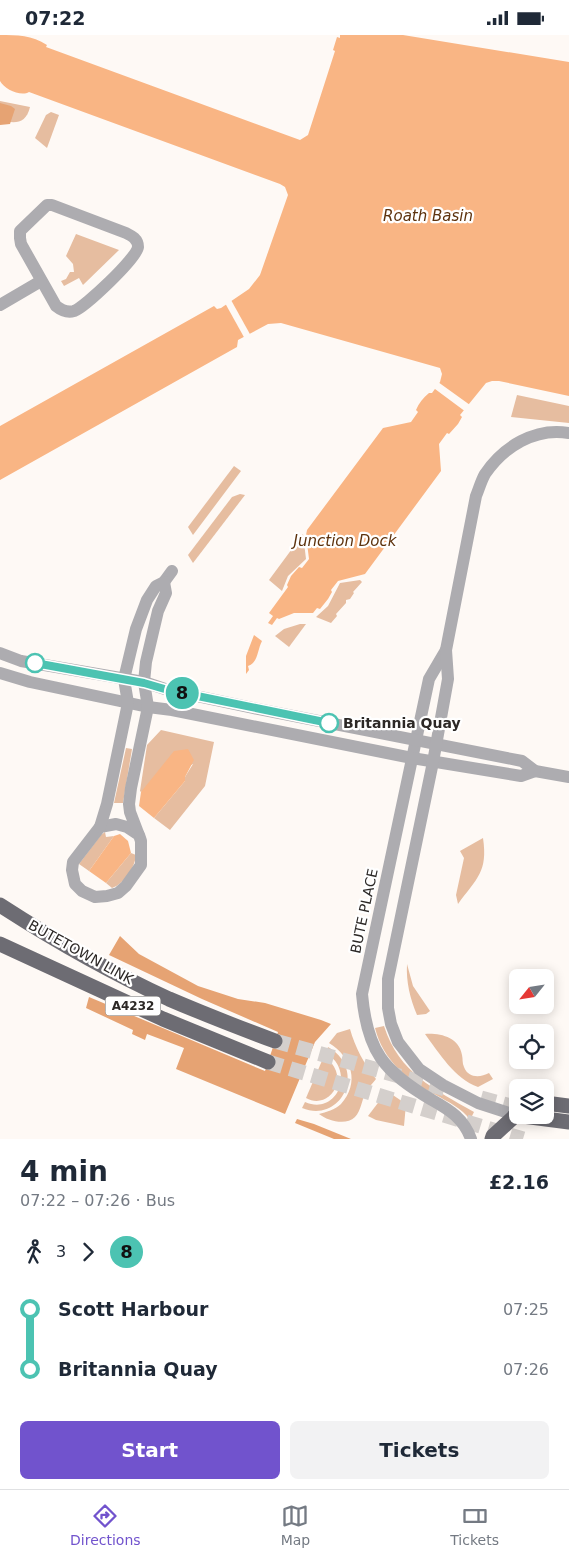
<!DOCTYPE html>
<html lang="en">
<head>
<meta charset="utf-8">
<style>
  :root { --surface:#fff; --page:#f2f2f3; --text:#1f2937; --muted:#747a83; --line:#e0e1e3; --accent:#7153cd }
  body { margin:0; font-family:"DejaVu Sans",sans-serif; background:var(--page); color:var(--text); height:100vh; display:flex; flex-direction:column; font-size:19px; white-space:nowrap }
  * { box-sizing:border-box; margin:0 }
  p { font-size:16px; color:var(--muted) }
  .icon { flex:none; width:28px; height:28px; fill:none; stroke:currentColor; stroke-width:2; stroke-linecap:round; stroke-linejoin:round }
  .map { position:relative; height:1104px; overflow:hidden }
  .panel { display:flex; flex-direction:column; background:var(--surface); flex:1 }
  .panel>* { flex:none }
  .badge { padding:0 10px; border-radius:16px; font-size:18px; line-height:32px }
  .needle { width:32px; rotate:240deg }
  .controls { position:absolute; left:509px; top:934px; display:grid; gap:10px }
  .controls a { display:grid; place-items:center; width:45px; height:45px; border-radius:8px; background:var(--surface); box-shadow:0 2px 12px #0003; font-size:25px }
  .map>.badge { position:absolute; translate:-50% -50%; box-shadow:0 0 0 2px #fff }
  .legs { display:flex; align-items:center; gap:8px; height:55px; padding:0 20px; font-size:16px }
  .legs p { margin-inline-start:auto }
  .headline { display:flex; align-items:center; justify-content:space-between; height:85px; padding:0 20px }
  h1 { font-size:28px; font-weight:700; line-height:38px }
  .button { display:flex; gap:10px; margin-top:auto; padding:10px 20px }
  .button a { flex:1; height:58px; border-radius:8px; background:var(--accent); color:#fff; font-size:20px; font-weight:700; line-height:58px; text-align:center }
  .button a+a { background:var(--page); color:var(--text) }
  ul { padding:0 20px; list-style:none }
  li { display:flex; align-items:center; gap:18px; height:60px; font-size:19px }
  li i { display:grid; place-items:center; width:8px; height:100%; margin:0 6px; background:currentColor }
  li i::after { content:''; width:12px; height:12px; margin:-6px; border:4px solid; border-radius:50%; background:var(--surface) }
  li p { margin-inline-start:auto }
  li:first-child i { background:linear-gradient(#0000 50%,currentColor 0) }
  li:last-child i { background:linear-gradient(currentColor 50%,#0000 0) }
  .status { display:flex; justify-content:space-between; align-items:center; height:35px; padding:0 25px; background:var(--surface); direction:ltr }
  .status svg { height:14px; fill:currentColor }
  .tabs { display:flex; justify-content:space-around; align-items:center; height:70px; border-top:1px solid var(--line); background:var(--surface); font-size:14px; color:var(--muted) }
  .tabs a { display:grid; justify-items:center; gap:2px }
  .tabs .selected { color:var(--accent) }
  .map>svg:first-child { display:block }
</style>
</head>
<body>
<div class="status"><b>07:22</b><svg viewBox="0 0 49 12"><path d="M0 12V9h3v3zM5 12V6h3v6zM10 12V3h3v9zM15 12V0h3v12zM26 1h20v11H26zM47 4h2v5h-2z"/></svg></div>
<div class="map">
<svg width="569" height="1104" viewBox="0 0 569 1104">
  <rect width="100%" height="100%" fill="#fef9f5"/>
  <!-- green -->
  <g fill="#e6bda0">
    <path d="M0 66 30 72C26 89 15 89 0 85Z"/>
    <polygon points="51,77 59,80 47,113 35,103 46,80"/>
    <polygon points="76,199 119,215 83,250 79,243 64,251 61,246 66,244 70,237 74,237 73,229 66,221"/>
    <polygon points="517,360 569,371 569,388 511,382"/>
    <polygon points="234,431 241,436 193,500 188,492"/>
    <polygon points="240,459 245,460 193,528 188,520 232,462"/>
    <polygon points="303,499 306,524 288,541 282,556 269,545"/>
    <polygon points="360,545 362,547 353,557 354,558 350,564 346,565 346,568 336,579 337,581 331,588 316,582 328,571 340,548"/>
    <polygon points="300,589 306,589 289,612 275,601 284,594"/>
    <polygon points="161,695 214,707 205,751 170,795 154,783 185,746 185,742 193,729 141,757 140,756 147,710"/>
    <polygon points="126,713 132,714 123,768 114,768"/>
    <polygon points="105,797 106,802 114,801 89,836 79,829 101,800"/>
    <path d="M483 803C488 837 477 843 458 869L456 860 464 823 460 816Z"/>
    <path d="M131 818 136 820C135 832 124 849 112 853L106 848Z"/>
    <path d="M407 929 413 951 430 976 426 979 417 980C410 963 406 947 407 929Z"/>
    <path d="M384 991C399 1038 434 1054 474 1077L470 1085C462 1073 448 1067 436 1060 407 1045 383 1025 375 993Z"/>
    <path d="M350 994C355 1012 364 1029 376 1044 373 1048 369 1052 366 1056 362 1064 361 1076 355 1082 346 1091 328 1086 319 1079 326 1077 335 1075 341 1069 360 1048 352 1022 329 1008L337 998Z"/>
    <path d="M425 999C440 998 459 1002 462 1020 463 1024 462 1028 464 1032 468 1043 480 1043 489 1038L493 1044 478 1052C455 1044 439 1018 425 999Z"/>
    <path d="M328 1012C368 1035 341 1089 302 1073L305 1067C337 1081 356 1036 326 1018Z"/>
    <path d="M324 1021C353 1042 329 1076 306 1063Z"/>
    <polygon points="387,1056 406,1069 404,1091 376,1085 368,1081"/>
  </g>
  <!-- forest -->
  <g fill="#e6a373">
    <polygon points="0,68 11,71 15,74 10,89 0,90"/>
    <polygon points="120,901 139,919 198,951 238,964 265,968 321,985 331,989 315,1007 285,1079 176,1034 184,1013 147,999 145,1005 132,999 133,995 86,973 89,962 265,1036 278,997 202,964 109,920"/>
    <polygon points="297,1084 314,1089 351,1104 334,1104 295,1088"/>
  </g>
  <!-- water -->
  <g fill="#f9b584">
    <path d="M0 0C17 0 32 0 47 10L46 12 300 105 308 100 335 16 333 15 337 2 340 3V0H403L569 27V361L499 346H492L486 348 460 380 462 382 458 389 449 399 447 398 439 409 441 436 365 539 338 546 331 555 332 557 328 564 320 574 317 573 313 578H294L279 584 277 583 272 590 268 588 273 581 269 578 288 552 287 550 291 541 299 532 302 533 309 524 306 500 307 495 383 393 411 387 418 377 416 375C419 368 423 363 429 358H432L440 347 442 339 440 333 281 288 268 289 238 305 237 312 0 445V391L214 271 217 274 221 273 249 254 260 240 288 160 285 152 280 149 29 57C21 62 4 54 0 46Z"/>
    <path d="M254 600 262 606C257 616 258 628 248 631L249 635 246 639V621Z"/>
    <polygon points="188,714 194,725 185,742 185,746 154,783 139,771 141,757 174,716"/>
    <polygon points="120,799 128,806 131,818 106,848 89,836 114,801"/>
  </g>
  <!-- pier -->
  <g fill="#fef9f5">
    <polygon points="231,265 251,301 245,304 225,268"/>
    <polygon points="438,345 438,347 470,370 473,368 466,377 435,354 432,354"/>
  </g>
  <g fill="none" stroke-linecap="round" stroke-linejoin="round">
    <!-- primary-tunnel -->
    <g stroke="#d4cfcc" stroke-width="15" stroke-dasharray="15 8" stroke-linecap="butt">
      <polyline points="275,1006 449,1055"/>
      <polyline points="268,1027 523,1104"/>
      <polyline points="481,1063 518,1073"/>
    </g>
    <!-- street -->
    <g stroke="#adacb0" stroke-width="12">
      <path d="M47 170H52L126 198C132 201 138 204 138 212 137 223 85 272 74 276 67 278 61 275 56 271L21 209 20 203V196Z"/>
      <polyline points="0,270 41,246"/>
      <path d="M446 615 429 644 362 959C367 1016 383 1036 432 1065 450 1075 464 1084 471 1104"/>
      <polyline points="0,618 21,626 144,647 168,655 253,673 522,726 535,736 569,742"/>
      <polyline points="0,638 30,647 148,672 172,675 412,723 521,741 535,736"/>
      <polygon points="116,789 127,792 139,800 141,806 141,830 126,851 118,858 107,861 95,862 82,856 75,849 72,835 73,827 100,792"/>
      <polyline points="100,792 107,769 128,668 124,644 136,594 147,565 156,551 164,547 172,536"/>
      <polyline points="138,798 130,777 129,769 131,753 148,672 144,647 146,627 158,576 166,558 164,547"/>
      <path d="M515 1080 478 1068 443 1050 419 1034 398 1007 391 989 388 973V944L433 727 448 644 446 615 476 461C479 454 481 446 485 439 503 412 535 392 569 398"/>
    </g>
    <!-- primary -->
    <g stroke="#6d6c73" stroke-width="15">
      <path d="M0 870C54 905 110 937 169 964 204 979 240 993 275 1006"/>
      <polyline points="0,909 163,984 268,1027"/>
      <polyline points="545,1068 569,1071"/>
      <polyline points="515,1080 569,1087"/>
      <polyline points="492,1104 493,1101 518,1078"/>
    </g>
  </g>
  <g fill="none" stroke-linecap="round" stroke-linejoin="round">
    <defs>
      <polyline id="line-1" points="35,628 144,648 168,655 329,688"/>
    </defs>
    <!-- line-1 casing -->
    <use href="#line-1" stroke="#fff" stroke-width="11"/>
    <!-- line-1 -->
    <use href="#line-1" stroke="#4cc3b2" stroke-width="8"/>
  </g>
  <!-- markers -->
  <g fill="#fff" stroke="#4cc3b2" stroke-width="2.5">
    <circle cx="35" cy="628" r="9"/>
    <circle cx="329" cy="688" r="9"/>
  </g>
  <g text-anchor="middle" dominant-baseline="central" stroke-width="4.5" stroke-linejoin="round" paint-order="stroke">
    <!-- shield labels -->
    <rect fill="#fff" stroke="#6b6867" stroke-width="1" x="105.5" y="961.5" width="55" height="19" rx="4"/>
    <g font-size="12" font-weight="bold" fill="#2c2826">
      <text x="133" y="971">A4232</text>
    </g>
    <!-- stop labels -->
    <g font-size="14" font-weight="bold" fill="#2c2826" stroke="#fff" text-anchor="start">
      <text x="343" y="688">Britannia Quay</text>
    </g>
    <!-- street labels -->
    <g font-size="14" fill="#2c2826" stroke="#fff">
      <text transform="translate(364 876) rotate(-78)">BUTE PLACE</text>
      <text transform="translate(81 917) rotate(29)">BUTETOWN LINK</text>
    </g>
    <!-- water labels -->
    <g font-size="15" font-style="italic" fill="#5d320d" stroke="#fff">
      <text x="428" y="181">Roath Basin</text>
      <text x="345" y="506">Junction Dock</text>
    </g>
  </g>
</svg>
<div class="controls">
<a><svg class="needle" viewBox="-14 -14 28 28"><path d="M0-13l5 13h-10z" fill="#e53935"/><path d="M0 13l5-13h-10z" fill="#747a83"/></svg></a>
<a><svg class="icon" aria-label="locate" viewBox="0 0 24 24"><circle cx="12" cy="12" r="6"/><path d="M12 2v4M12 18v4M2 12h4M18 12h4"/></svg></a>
<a><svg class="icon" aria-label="layers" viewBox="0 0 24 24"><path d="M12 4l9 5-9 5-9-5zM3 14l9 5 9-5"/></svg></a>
</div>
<b class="badge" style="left:182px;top:658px;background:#4cc3b2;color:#111">8</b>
</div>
<section class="panel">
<div class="headline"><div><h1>4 min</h1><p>07:22 – 07:26 · Bus</p></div><b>£2.16</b></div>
<div class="legs"><svg class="icon" aria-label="walk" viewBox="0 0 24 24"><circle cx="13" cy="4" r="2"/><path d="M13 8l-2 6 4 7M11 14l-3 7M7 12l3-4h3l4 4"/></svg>3<svg class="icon" aria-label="forward" viewBox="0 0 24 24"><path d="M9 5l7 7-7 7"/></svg><b class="badge" style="background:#4cc3b2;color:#111">8</b></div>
<ul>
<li><i style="color:#4cc3b2"></i><b>Scott Harbour</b><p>07:25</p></li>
<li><i style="color:#4cc3b2"></i><b>Britannia Quay</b><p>07:26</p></li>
</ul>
<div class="button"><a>Start</a><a>Tickets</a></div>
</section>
<nav class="tabs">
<a class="selected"><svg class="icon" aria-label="directions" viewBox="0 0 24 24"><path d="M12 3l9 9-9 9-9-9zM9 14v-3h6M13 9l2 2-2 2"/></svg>Directions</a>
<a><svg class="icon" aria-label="map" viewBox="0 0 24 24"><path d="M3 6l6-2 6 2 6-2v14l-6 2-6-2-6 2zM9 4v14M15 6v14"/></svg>Map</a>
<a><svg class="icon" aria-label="tickets" viewBox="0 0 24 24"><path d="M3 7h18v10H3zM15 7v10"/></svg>Tickets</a>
</nav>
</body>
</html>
